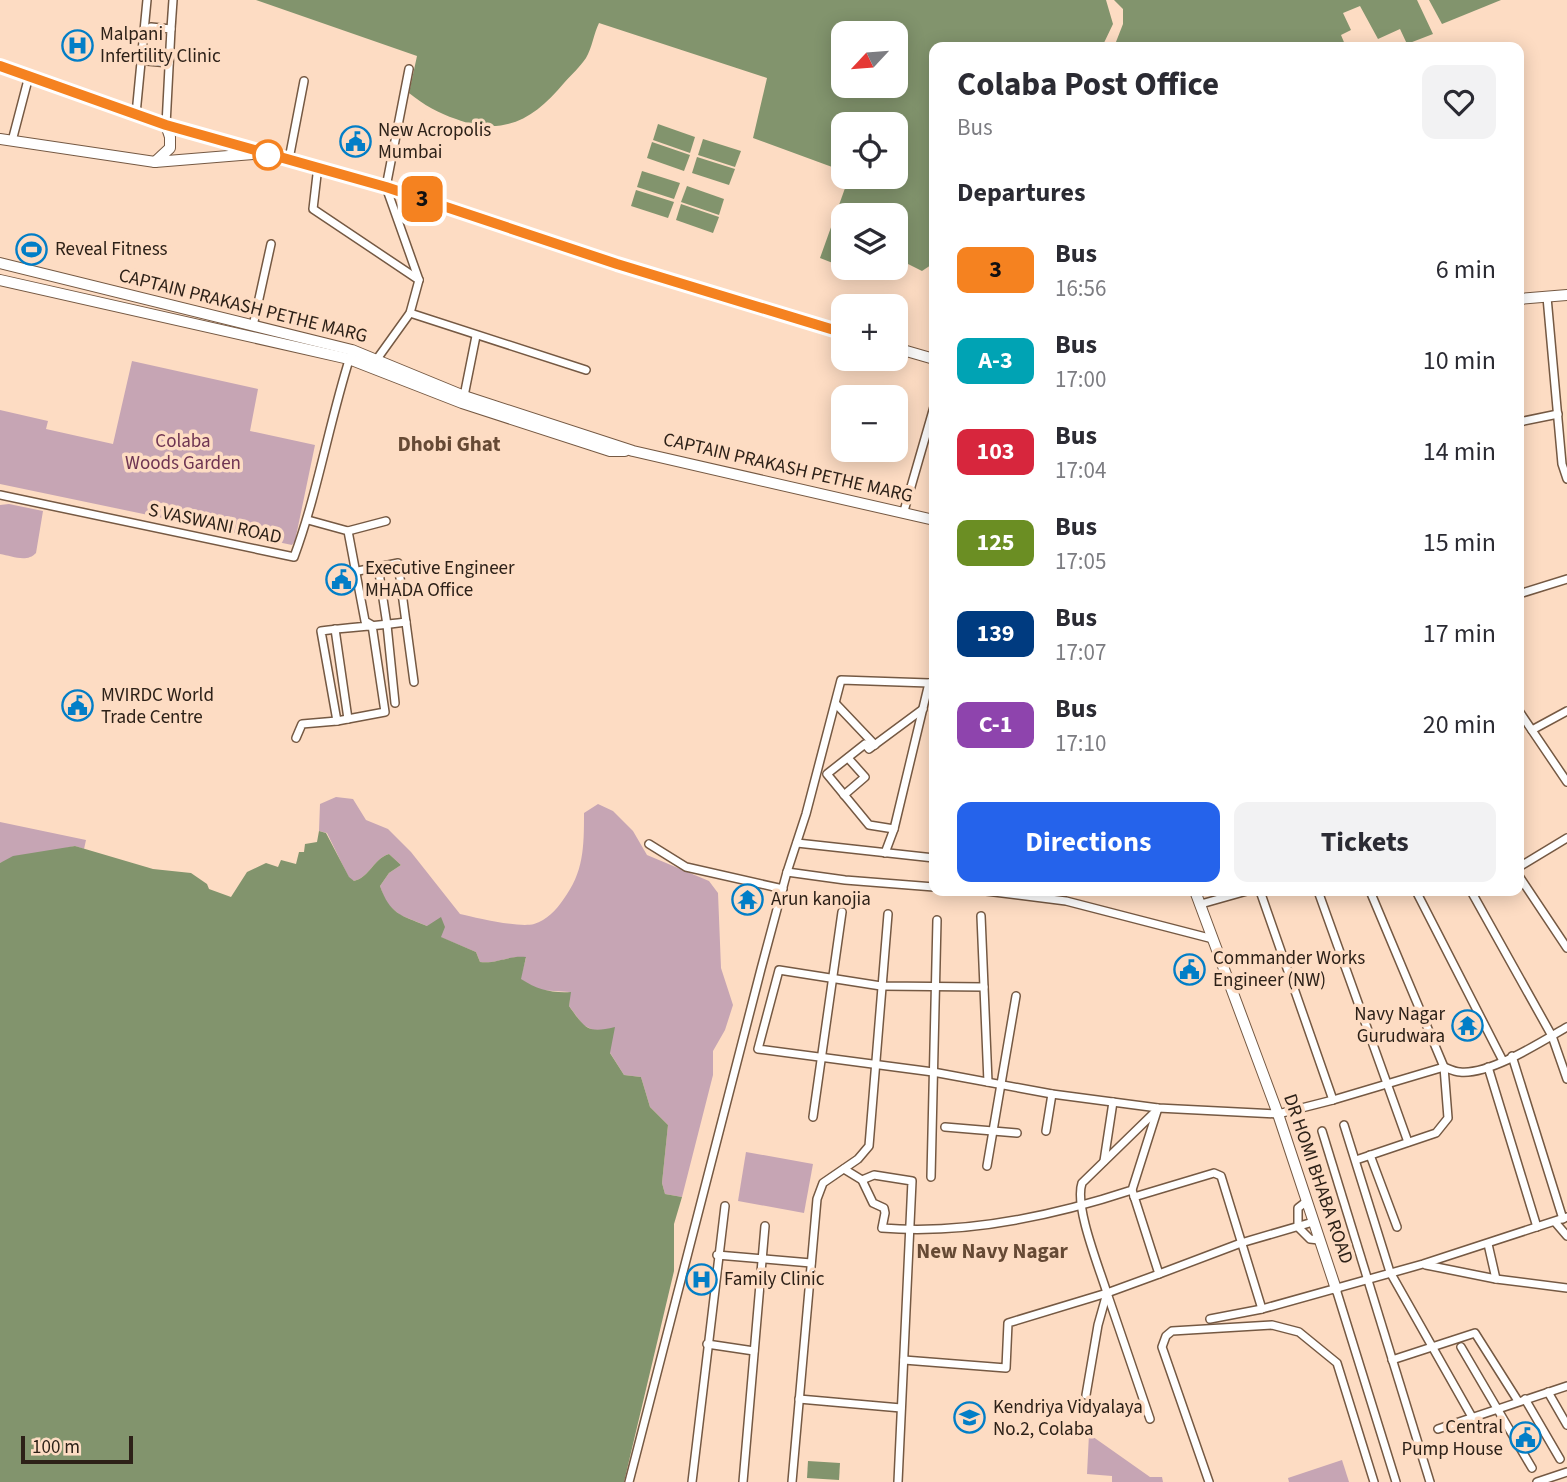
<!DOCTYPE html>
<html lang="en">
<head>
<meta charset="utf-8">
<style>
  :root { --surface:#fff; --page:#f2f2f3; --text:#2b2b33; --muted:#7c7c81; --accent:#2563eb }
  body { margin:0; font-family:"Source Sans 3",sans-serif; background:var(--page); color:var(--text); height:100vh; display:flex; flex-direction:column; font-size:26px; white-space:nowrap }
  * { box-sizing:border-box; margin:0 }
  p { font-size:23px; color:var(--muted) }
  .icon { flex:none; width:38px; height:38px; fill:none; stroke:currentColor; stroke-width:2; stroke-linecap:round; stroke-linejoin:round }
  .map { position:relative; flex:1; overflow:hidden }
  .details { position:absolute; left:929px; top:42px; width:595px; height:854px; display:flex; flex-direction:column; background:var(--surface); border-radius:14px; box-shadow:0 4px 18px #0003 }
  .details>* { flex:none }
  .badge { padding:0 14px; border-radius:10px; font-size:24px; line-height:46px }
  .needle { width:46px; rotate:244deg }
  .buttons { position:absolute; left:831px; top:21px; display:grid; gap:14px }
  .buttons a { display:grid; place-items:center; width:77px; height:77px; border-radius:14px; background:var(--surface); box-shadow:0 4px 18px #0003; font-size:35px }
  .scale { position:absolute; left:21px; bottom:18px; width:112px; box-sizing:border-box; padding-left:7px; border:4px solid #2d2118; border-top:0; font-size:19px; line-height:24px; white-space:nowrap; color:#2d2118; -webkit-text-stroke:5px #fddcc3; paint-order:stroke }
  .map>.badge { position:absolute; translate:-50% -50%; box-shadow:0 0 0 4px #fff }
  h2 { padding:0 28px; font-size:26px; line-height:63px }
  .round { display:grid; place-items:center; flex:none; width:74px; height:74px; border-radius:14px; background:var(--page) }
  .overview { display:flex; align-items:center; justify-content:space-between; height:119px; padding:0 28px }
  h1 { font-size:33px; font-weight:700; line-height:52px }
  .primary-button { display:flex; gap:14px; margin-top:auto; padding:14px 28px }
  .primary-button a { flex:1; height:80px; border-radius:14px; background:var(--accent); color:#fff; font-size:28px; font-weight:700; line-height:80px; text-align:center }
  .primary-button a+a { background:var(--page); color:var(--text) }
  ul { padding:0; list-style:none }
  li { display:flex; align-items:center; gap:21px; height:91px; padding:0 28px }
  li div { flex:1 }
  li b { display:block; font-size:26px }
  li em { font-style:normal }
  li .badge { min-width:77px; font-weight:700; text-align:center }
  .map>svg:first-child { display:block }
</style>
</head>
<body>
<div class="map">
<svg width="1567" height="1482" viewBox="0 0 1567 1482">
  <rect width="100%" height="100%" fill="#fddcc3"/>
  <!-- green -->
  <g fill="#c6a5b4">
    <polygon points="132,361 258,389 250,431 315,445 295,541 292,545 0,484 0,410 48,421 46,429 113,444"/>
    <path d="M9 504 43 511 36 553C27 563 12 556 0 554V505Z"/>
    <path d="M336 797 353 799 366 820 388 829 411 852 460 914C477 918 519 928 534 924 547 920 556 910 563 900 584 872 584 847 584 813L598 804 613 811 633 831 647 855 709 881 718 893 721 968 733 1005 725 1030 713 1051V1075L682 1197 665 1194 662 1183 668 1125 650 1107 641 1077 624 1075 597 1032 583 1025 569 1006 570 992 538 990 520 979 526 958C508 955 498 964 480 962L476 952 440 937 427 926 400 915 386 903 380 886 389 873 401 865 389 854C373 859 370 877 354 881L349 878 327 833 319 831 320 804Z"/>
    <polygon points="0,822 86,840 84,849 75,846 0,863"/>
    <polygon points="746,1152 813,1164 804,1213 738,1201"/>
    <polygon points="1089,1434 1150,1477 1162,1477 1163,1482 1112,1482 1112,1476 1087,1474"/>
    <polygon points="1342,1460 1349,1482 1289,1482 1288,1478"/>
  </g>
  <!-- water -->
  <g fill="#82946d" fill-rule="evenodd">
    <path d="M256 0H1106L1113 24 1102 47H934V263L922 271 896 258V215H844L843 267 820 258 849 177H896V124H844L843 171 753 138 767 78 599 23C594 33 592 48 586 58 580 67 571 75 564 83 534 119 504 137 456 119 438 113 424 105 409 93L417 56ZM896 33V86H844V33Z"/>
    <polygon points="1114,0 1417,0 1433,34 1407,44 1400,29 1378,39 1360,6 1343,13 1351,30 1341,35 1346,47 1114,47 1123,24 1123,9"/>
    <polygon points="1429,0 1501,0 1442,24"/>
    <polygon points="658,124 695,137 690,153 653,140"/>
    <polygon points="703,139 741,151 735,167 698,155"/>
    <polygon points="652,142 690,155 684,171 647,158"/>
    <polygon points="697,157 735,169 729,185 692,173"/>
    <polygon points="642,171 680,183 674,199 637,187"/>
    <polygon points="687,186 724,199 719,215 681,202"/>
    <polygon points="636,190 674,202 668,218 631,206"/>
    <polygon points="681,204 719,217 713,233 676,220"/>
    <path d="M319 831 326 833 349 877 354 881C370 877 373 859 389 854L401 865 389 873 380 886C390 914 400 915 427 926L441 917 445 927 441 937 476 952 480 962C497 964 509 955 526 957L521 979C538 990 551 993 571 992L569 1006C585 1028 587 1034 615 1027L610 1053 624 1075 641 1077 650 1107 668 1125 662 1183 665 1194 682 1197 674 1224V1271L624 1482H0V863L13 856 75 846 153 869 191 873 207 884 209 889 231 897 247 872 266 863 278 867 281 860 296 864 299 852H304L305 844 317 842Z"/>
    <polygon points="808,1461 840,1463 839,1480 807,1478"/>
  </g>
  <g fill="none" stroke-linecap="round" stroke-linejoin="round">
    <defs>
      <g id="street">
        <polyline points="151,27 171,29 166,125"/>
        <polyline points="171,29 173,0"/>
        <polyline points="147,61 169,63"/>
        <polyline points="136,114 147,0"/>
        <polyline points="12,141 29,76"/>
        <polyline points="289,159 304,81"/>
        <polyline points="318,166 313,209 419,280"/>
        <polyline points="1547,297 1562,464 1567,479"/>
        <polyline points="410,313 586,370"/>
        <polyline points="253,326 271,244"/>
        <polyline points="377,359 410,313 419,280 386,187 409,69"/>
        <polyline points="464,396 476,336"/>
        <polyline points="1519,422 1558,414"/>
        <path d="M0 495 294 557C318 492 329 423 350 357"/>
        <polyline points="904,511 934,407"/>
        <path d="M308 520 348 531 365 621 372 625 385 712 337 721 321 631C349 627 378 626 406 622"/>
        <polyline points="348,531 386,521"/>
        <polyline points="378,566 387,625 395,703"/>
        <polyline points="358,571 398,563 414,682"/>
        <polyline points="1519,594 1567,579"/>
        <polyline points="335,629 348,719"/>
        <polyline points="836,704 875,745"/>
        <polyline points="1519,711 1567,782"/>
        <polyline points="1532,730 1567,711"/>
        <polyline points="296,738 302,724 337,721"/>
        <polyline points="844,795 865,777 848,758"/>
        <polyline points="894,829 869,825 827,774 865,744 869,749 923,709"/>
        <polyline points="797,843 934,858"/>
        <polyline points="649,844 686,867 783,889"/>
        <polyline points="885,853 894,829 929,683 934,684"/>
        <polyline points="1519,867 1567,838"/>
        <polyline points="787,872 845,880 934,887"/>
        <polyline points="1519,876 1567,948"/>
        <polyline points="986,891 1066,901 1213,939"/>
        <polyline points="1260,891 1333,1100"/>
        <polyline points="1318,891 1408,1142"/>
        <polyline points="1416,891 1503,1061"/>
        <polyline points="1471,891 1552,1036 1567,1079"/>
        <polyline points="1201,904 1247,891"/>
        <polyline points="981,916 988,1082"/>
        <path d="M984 987 881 986 779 970 758 1049 933 1072 1052 1094 1158 1108 1278 1114 1333 1100 1444 1067C1449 1069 1455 1072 1460 1072 1490 1075 1541 1042 1567 1027"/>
        <polyline points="1512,1056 1563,1219"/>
        <polyline points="1488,1067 1537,1227"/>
        <polyline points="813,1117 842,912"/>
        <polyline points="1344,1125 1390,1272 1472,1417"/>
        <polyline points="945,1127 1017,1133"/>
        <polyline points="1046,1131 1052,1094"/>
        <polyline points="1322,1131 1430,1482"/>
        <polyline points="1370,1155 1397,1227"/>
        <polyline points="1356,1160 1436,1133 1448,1118 1444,1067 1370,891"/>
        <polyline points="1104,1161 1113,1102"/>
        <polyline points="987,1166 1016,996"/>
        <path d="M844 1169 862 1180 873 1203 884 1208 885 1213 882 1228C966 1235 1053 1216 1132 1190L1158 1108"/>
        <polyline points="931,1177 937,920"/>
        <polyline points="862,1180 874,1175 912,1181 898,1482"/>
        <path d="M1132 1190 1159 1274 1107 1293C1099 1267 1074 1206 1082 1183L1158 1109"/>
        <polyline points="1134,1197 1214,1173 1221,1176 1262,1309"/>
        <polyline points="1307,1201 1298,1208 1298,1227 1310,1239 1319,1240"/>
        <polyline points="1555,1222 1567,1236"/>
        <polyline points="1488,1244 1496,1279"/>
        <polyline points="717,1255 811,1263"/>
        <polyline points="1426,1265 1496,1279 1567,1288"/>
        <polyline points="1159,1274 1241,1243 1313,1222"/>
        <polyline points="1336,1289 1396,1482"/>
        <polyline points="1107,1293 1150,1419"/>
        <polyline points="1210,1319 1262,1309 1423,1264 1567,1217"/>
        <polyline points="707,1344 754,1351"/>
        <polyline points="1461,1347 1532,1468"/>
        <polyline points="904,1360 1006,1368 1008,1323 1107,1293"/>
        <polyline points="1392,1360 1475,1333 1518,1401"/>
        <polyline points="1548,1392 1567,1425"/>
        <polyline points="1086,1395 1098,1325 1107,1293"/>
        <polyline points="799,1399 901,1408"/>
        <polyline points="1525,1399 1560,1459"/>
        <polyline points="1438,1429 1567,1386"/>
        <polyline points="629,1482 761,969 787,872 806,814 841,680 929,683"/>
        <polyline points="692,1482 725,1206"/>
        <polyline points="743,1482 765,1226"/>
        <polyline points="792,1482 817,1199 823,1183 858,1159 869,1146 888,914"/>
        <polyline points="1209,1482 1162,1347 1166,1336 1172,1331 1272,1325 1299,1332 1337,1363 1374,1482"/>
        <polyline points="1537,1482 1567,1472"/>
      </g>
      <g id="secondary">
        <polyline points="0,66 166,125 386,187 617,264 844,333"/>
        <polyline points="0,139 155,162 253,154"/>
        <polyline points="155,162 170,148 170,137 166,125"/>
        <polyline points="0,263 352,350 464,396 633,451 934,520"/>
        <polyline points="0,280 349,359 462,403 610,451 625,451"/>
        <polyline points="1519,299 1567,295"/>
        <polyline points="896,348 934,359"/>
        <polyline points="1195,891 1278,1114 1336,1289"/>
      </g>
    </defs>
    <!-- street casing -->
    <use href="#street" stroke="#755943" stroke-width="10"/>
    <!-- secondary casing -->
    <use href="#secondary" stroke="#755943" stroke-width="12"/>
    <!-- street -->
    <use href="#street" stroke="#fff" stroke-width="7"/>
    <!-- secondary -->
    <use href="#secondary" stroke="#fff" stroke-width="10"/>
  </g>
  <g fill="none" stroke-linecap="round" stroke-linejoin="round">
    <defs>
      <polyline id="line" points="0,66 166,125 386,187 617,264 844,333"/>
    </defs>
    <!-- line casing -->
    <use href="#line" stroke="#fff" stroke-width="16"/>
    <!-- line -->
    <use href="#line" stroke="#f58220" stroke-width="10"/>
  </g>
  <!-- icons -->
  <defs>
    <symbol id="hospital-ring" viewBox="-11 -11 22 22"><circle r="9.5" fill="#fddcc3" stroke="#027ec7" stroke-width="1.5"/><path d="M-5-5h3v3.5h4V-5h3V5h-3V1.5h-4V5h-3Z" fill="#027ec7"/></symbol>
    <symbol id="civic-ring" viewBox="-11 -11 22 22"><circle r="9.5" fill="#fddcc3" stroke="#027ec7" stroke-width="1.5"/><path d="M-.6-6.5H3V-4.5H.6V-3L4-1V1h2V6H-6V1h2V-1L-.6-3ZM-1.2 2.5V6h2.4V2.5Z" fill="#027ec7"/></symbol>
    <symbol id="stadium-ring" viewBox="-11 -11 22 22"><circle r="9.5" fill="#fddcc3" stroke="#027ec7" stroke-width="1.5"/><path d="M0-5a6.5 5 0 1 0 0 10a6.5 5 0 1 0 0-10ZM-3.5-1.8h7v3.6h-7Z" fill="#027ec7"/></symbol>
    <symbol id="temple-ring" viewBox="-11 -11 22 22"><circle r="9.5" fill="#fddcc3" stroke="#027ec7" stroke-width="1.5"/><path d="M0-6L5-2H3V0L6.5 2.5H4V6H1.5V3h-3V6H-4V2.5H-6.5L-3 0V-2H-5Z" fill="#027ec7"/></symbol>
    <symbol id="school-ring" viewBox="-11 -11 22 22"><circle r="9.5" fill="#fddcc3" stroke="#027ec7" stroke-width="1.5"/><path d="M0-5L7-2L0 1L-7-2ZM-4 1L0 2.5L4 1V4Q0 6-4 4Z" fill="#027ec7"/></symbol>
  </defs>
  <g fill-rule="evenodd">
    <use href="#hospital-ring" x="60" y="28" width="35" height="35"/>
    <use href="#civic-ring" x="338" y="124" width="35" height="35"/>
    <use href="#stadium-ring" x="14" y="232" width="35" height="35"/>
    <use href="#civic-ring" x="324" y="562" width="35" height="35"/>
    <use href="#civic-ring" x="60" y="688" width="35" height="35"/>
    <use href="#temple-ring" x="730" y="882" width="35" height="35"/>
    <use href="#civic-ring" x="1172" y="952" width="35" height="35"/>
    <use href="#temple-ring" x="1450" y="1008" width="35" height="35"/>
    <use href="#hospital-ring" x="684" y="1262" width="35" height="35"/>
    <use href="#school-ring" x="952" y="1400" width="35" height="35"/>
    <use href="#civic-ring" x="1508" y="1420" width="35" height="35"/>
  </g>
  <!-- markers -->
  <circle fill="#fff" stroke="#f58220" stroke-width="3.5" cx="268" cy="155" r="14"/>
  <g text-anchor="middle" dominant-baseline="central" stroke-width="7" stroke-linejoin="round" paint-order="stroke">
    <!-- poi labels -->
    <g font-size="19" fill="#2d2118" stroke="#fddcc3" text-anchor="start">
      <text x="100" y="34">Malpani<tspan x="100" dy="22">Infertility Clinic</tspan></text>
      <text x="378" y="130">New Acropolis<tspan x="378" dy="22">Mumbai</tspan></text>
      <text x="55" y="249">Reveal Fitness</text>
      <text x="365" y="568">Executive Engineer<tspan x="365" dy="22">MHADA Office</tspan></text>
      <text x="101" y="695">MVIRDC World<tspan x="101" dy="22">Trade Centre</tspan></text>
      <text x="771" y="899">Arun kanojia</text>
      <text x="1213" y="958">Commander Works<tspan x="1213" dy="22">Engineer (NW)</tspan></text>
      <text x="1445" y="1014" text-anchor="end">Navy Nagar<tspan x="1445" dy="22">Gurudwara</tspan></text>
      <text x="724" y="1279">Family Clinic</text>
      <text x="993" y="1407">Kendriya Vidyalaya<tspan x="993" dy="22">No.2, Colaba</tspan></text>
      <text x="1503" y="1427" text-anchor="end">Central<tspan x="1503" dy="22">Pump House</tspan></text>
    </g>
    <!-- street labels -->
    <g font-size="19" fill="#2d2118" stroke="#fddcc3">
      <text transform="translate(243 306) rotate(14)">CAPTAIN PRAKASH PETHE MARG</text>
      <text transform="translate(788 468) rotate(13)">CAPTAIN PRAKASH PETHE MARG</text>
      <text transform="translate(215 524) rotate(12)">S VASWANI ROAD</text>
      <text transform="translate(1318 1179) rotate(71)">DR HOMI BHABA ROAD</text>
    </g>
    <!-- park labels -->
    <g font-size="19" fill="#6e3452" stroke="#fddcc3">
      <text x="183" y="441">Colaba<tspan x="183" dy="22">Woods Garden</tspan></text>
    </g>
    <!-- neighbourhood labels -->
    <g font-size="21" font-weight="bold" fill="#664a35" stroke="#fddcc3">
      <text x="449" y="444">Dhobi Ghat</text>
      <text x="992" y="1251">New Navy Nagar</text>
    </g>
  </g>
</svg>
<div class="buttons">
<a><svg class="needle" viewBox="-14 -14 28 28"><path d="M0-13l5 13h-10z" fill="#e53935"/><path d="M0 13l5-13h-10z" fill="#7c7c81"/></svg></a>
<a><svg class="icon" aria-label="locate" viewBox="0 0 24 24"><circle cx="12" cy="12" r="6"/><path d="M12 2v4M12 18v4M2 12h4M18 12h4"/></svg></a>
<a><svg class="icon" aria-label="layers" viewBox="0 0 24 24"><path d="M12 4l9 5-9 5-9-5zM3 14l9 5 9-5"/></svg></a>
<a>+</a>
<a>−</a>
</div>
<div class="scale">100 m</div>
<b class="badge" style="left:422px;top:199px;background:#f58220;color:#111">3</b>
<section class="details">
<div class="overview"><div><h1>Colaba Post Office</h1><p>Bus</p></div><a class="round"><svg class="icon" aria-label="heart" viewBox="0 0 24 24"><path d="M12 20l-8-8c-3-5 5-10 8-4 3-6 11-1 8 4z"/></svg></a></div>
<h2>Departures</h2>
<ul>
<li><span class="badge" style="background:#f58220;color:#111">3</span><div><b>Bus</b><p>16:56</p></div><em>6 min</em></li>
<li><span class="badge" style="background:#00a3b4;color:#fff">A-3</span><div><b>Bus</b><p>17:00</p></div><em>10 min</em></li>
<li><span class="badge" style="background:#d7263d;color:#fff">103</span><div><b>Bus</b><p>17:04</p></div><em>14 min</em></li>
<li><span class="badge" style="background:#6b8e23;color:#fff">125</span><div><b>Bus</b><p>17:05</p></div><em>15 min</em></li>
<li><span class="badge" style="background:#003b80;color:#fff">139</span><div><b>Bus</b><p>17:07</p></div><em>17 min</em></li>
<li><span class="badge" style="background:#8e44ad;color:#fff">C-1</span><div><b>Bus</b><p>17:10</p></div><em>20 min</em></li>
</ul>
<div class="primary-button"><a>Directions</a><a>Tickets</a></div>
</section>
</div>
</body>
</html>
